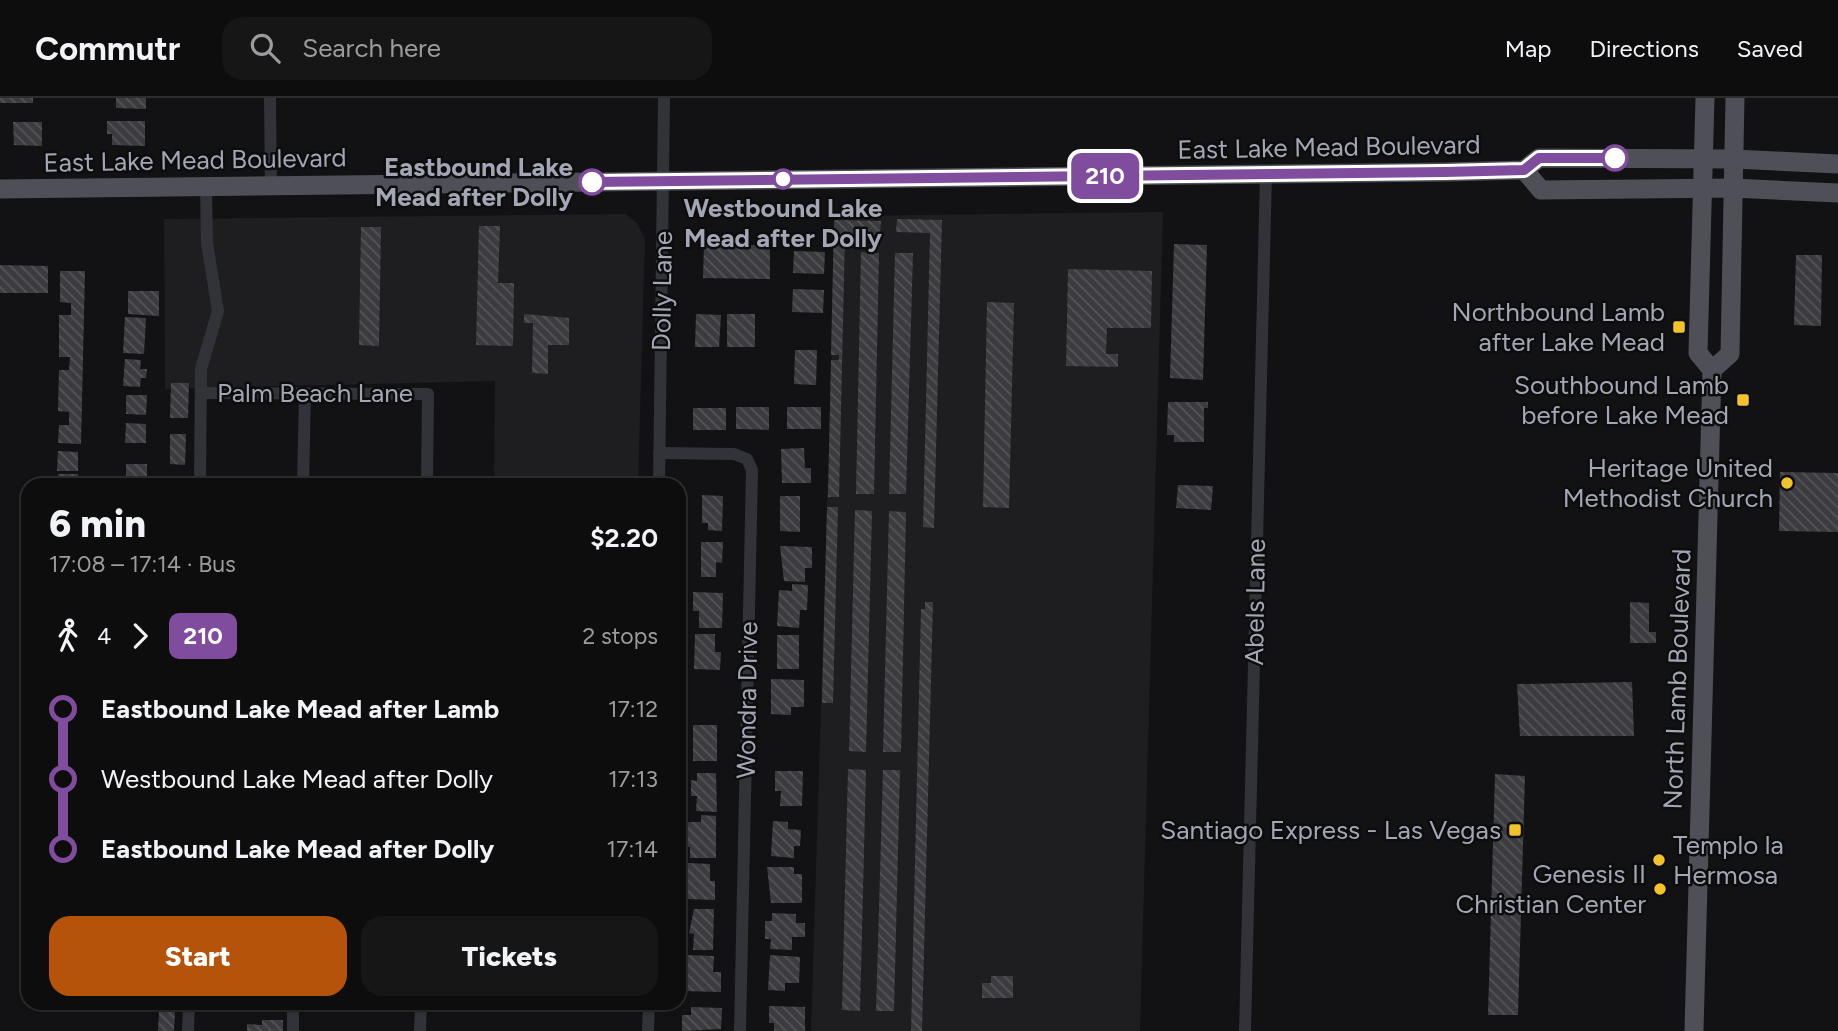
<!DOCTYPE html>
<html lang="en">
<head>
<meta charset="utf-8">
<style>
  :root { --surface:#0e0d0e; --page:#171617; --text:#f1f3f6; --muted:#9b9c9e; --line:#2e2d2e; --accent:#b45309 }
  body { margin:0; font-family:Figtree,sans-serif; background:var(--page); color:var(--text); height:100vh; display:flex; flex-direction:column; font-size:26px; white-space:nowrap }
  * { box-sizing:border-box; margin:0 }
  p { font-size:23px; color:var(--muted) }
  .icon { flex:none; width:38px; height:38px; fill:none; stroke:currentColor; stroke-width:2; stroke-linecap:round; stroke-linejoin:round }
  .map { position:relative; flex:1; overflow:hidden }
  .side { position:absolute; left:21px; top:380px; width:665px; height:532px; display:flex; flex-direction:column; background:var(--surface); border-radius:21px; box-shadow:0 2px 5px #0004,0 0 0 2px var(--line) }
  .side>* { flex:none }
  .badge { padding:0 14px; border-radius:10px; font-size:24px; line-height:46px }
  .map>.badge { position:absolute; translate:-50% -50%; box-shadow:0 0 0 4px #fff }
  .legs { display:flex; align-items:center; gap:10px; height:77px; padding:0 28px; font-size:23px }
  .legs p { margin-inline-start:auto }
  .headline { display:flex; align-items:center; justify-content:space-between; height:119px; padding:0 28px }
  h1 { font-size:38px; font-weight:800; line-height:52px }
  .cta { display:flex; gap:14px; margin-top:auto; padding:14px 28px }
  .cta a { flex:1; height:80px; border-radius:21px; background:var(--accent); color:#fff; font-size:28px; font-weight:800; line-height:80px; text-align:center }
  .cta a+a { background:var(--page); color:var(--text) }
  ul { padding:0 28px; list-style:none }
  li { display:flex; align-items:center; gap:24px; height:70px; font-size:26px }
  li i { display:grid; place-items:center; width:10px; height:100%; margin:0 9px; background:currentColor }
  li i::after { content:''; width:18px; height:18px; margin:-9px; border:5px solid; border-radius:50%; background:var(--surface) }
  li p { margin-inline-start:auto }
  li:first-child i { background:linear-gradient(#0000 50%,currentColor 0) }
  li:last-child i { background:linear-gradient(currentColor 50%,#0000 0) }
  header { display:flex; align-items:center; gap:42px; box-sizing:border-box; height:98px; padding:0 35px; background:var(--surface); border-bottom:2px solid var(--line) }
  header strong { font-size:33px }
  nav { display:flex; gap:38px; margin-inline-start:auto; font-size:24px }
  .search { width:490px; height:63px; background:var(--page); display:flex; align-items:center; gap:18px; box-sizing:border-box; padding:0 24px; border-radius:21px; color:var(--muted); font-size:26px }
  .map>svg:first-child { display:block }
</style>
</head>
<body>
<header>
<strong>Commutr</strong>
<div class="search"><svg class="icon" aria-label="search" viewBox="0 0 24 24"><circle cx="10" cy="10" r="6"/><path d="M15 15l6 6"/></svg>Search here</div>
<nav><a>Map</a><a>Directions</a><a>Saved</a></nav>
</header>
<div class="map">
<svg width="1838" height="933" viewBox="0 0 1838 933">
  <defs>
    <pattern id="building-back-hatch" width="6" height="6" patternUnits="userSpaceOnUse" patternTransform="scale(1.75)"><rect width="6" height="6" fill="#3c3b40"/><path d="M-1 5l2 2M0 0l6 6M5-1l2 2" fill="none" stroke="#555459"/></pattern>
  </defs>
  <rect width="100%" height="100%" fill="#121113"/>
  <!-- built -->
  <g fill="#1e1d20">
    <polygon points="1163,114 1140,933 811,933 836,118"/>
    <polygon points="626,116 637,125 645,141 638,387 494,387 495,283 165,291 164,121"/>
  </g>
  <!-- building -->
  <g fill="url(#building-back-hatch)">
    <rect x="0" y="0" width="33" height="5"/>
    <polygon points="116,0 146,0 146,11 116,10"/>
    <polygon points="107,23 145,23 145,48 112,47 112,36 107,36"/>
    <polygon points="13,24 42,24 42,48 14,47"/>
    <polygon points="897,121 942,122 934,430 923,429 930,135 896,134"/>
    <polygon points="834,122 881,123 880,137 845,136 839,399 828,399 831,262 839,262 839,257 831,257"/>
    <polygon points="479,128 500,128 498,185 514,185 513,248 476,247"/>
    <polygon points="361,129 381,129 379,248 359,247"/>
    <polygon points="1174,146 1207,147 1203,282 1170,280"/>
    <polygon points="704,147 770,147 770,181 703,180"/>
    <polygon points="794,153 825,154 824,176 793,175"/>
    <polygon points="861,154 879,155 874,396 856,396"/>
    <polygon points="895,155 913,155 906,396 889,396"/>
    <polygon points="1796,157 1822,157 1821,228 1794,227"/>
    <polygon points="0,167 48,168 48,195 0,195"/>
    <polygon points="1068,171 1152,173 1151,230 1107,230 1106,256 1118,256 1118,269 1066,268"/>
    <polygon points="60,173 85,173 81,346 58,345 59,327 69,327 69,314 58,313 59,272 69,272 70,259 59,259 59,217 71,217 71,205 60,204"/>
    <polygon points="793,191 824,192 823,215 792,214"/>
    <polygon points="128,193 159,193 159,218 128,216"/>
    <polygon points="987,204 1014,205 1009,410 983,409"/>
    <polygon points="524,216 569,220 569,247 548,247 548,276 532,275 533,225 524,225"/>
    <polygon points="696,216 721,217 719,249 695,249"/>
    <rect x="727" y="216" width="28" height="33"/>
    <polygon points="125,219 146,220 144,256 123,255"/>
    <polygon points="795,252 817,252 816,287 794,286"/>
    <polygon points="125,261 141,262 140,271 147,271 146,280 141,280 140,289 123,288"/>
    <polygon points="171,285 189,285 188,320 170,320"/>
    <polygon points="126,297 147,297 146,317 126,316"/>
    <polygon points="1168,304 1208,304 1208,310 1204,310 1204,344 1174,344 1174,337 1167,337"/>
    <polygon points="736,309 769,309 769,332 736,331"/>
    <rect x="787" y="309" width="34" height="22"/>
    <rect x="693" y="310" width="33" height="22"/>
    <polygon points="126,325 146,326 146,345 125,345"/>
    <polygon points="170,336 186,336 185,367 170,366"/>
    <polygon points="804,350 805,370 811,370 811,385 782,385 781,351"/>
    <polygon points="58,353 78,354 78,373 57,373"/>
    <rect x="126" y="366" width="21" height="21"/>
    <polygon points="1780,374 1838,375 1838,434 1779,433"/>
    <rect x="58" y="376" width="20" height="11"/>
    <rect x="167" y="382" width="17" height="5"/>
    <polygon points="1178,387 1213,388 1211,412 1176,410"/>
    <polygon points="702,397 723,398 722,433 708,432 708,425 702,425"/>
    <polygon points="780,398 800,398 800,434 780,433"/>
    <polygon points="827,409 838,409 833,605 822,605"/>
    <polygon points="855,412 872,413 866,654 849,653"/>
    <polygon points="889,413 906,414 901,654 883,654"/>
    <polygon points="701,444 723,444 722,465 716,464 716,479 701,479"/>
    <polygon points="780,448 812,449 812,470 805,470 805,484 784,483"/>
    <polygon points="792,486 808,487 807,512 800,512 799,530 777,528 779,492 792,493"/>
    <polygon points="693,494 723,495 722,530 699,530 699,513 693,513"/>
    <polygon points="925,504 933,504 922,933 911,933 921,511 925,511"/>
    <polygon points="1630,504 1649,505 1649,534 1656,534 1656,545 1630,545"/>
    <polygon points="695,536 715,536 715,554 721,554 720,572 694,571"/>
    <rect x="777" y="537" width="22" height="34"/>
    <polygon points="771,581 804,582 804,609 791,609 791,617 771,616"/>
    <polygon points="1632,584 1634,638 1520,638 1517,586"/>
    <rect x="693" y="627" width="24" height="36"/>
    <polygon points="848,671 866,672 860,913 842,912"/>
    <polygon points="883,672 900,672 894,913 876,913"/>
    <polygon points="775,673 803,673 802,708 780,708 781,693 775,693"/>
    <polygon points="697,675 716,675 717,714 696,713 697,698 691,698 691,682 697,683"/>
    <polygon points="1495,676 1525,678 1518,917 1488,917"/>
    <polygon points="701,717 716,718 716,760 690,760 690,749 682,749 682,724 701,724"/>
    <polygon points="773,723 788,724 788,731 801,732 800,748 794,748 794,760 771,758"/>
    <polygon points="688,765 710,766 710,783 715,783 715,802 687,801"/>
    <polygon points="767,769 794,769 794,776 802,776 802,805 771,805"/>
    <polygon points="694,811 714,811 713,852 693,852 694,836 689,835"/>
    <polygon points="772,815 796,816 796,825 805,825 805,839 792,839 792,852 770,851 771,841 765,841 765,823 772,823"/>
    <polygon points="684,857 714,858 713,874 721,874 721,894 683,893"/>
    <polygon points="770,857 800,859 799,885 785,885 785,893 768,892"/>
    <polygon points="991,878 1013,878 1013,900 982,900 982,885 991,885"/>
    <polygon points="769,908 805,909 805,933 774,933 774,925 769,925"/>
    <polygon points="691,909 722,910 721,931 682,933 682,917 691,917"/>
    <polygon points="159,913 175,914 174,933 158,933"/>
    <polygon points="262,922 283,922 283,933 247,933 247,926 262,927"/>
  </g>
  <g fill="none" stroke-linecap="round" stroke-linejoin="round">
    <!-- minor -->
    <g stroke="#323338" stroke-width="12">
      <polyline points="270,0 271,87"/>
      <polyline points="202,295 428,296 427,387"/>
      <polyline points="659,355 734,356 747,361 752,372 740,933"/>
      <polyline points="200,387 201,271 218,213 207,145 206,88"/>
      <polyline points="303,387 305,295"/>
      <polyline points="659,387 664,0"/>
      <polyline points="188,933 189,905"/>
      <polyline points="293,933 293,905"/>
      <polyline points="420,933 421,905"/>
      <polyline points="648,933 649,905"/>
      <polyline points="1245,933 1266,76"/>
    </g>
    <!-- primary -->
    <g stroke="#4e4f57" stroke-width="19">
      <polyline points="1524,72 1541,92 1733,90 1838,95"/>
      <polyline points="0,91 1445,74 1524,72 1539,60 1734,61 1838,66"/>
      <polyline points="1712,272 1730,256 1735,0"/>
      <polyline points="1694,933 1712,272 1698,255 1705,0"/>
    </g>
  </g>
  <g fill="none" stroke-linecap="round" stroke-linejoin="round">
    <defs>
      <polyline id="line-1" points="592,84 1445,74 1524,72 1539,60 1615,60"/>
    </defs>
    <!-- line-1 casing -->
    <use href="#line-1" stroke="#fff" stroke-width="16"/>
    <!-- line-1 -->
    <use href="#line-1" stroke="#804c9e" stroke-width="10"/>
  </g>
  <!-- markers -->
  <g fill="#fff" stroke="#804c9e" stroke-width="3.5">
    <circle cx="1615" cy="60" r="12"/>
    <circle cx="783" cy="81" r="9"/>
    <circle cx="592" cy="84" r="12"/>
  </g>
  <g fill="#f2c42a" stroke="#0d0d0e" stroke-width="2.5">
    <rect x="1672" y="222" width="14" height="14" rx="3.5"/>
    <rect x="1736" y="295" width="14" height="14" rx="3.5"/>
    <circle cx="1787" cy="385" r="7"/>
    <rect x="1508" y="725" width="14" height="14" rx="3.5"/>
    <circle cx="1659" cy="762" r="7"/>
    <circle cx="1660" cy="791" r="7"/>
  </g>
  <g text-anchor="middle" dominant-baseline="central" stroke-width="5" stroke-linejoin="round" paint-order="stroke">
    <!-- street labels -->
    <g font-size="26" fill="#a3a6b4" stroke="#0d0d0e">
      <text transform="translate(1329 49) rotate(-1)">East Lake Mead Boulevard</text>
      <text transform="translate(195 62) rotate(-1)">East Lake Mead Boulevard</text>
      <text transform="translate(662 193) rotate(-89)">Dolly Lane</text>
      <text x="315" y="295">Palm Beach Lane</text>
      <text transform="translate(1255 504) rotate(-89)">Abels Lane</text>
      <text transform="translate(1677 581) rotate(-88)">North Lamb Boulevard</text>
      <text transform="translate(747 602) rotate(-89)">Wondra Drive</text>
    </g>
    <!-- stop labels -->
    <g font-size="26" font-weight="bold" fill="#a3a6b4" stroke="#0d0d0e" text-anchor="end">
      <text x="573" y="69">Eastbound Lake<tspan x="573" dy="30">Mead after Dolly</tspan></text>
      <text x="783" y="110" text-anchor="middle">Westbound Lake<tspan x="783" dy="30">Mead after Dolly</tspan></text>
    </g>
    <!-- poi labels -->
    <g font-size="26" fill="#a3a6b4" stroke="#0d0d0e" text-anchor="end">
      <text x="1665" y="214">Northbound Lamb<tspan x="1665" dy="30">after Lake Mead</tspan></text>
      <text x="1729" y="287">Southbound Lamb<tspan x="1729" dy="30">before Lake Mead</tspan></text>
      <text x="1773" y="370">Heritage United<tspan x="1773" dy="30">Methodist Church</tspan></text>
      <text x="1501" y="732">Santiago Express - Las Vegas</text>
      <text x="1673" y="747" text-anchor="start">Templo la<tspan x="1673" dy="30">Hermosa</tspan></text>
      <text x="1646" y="776">Genesis II<tspan x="1646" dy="30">Christian Center</tspan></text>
    </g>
  </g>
</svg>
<b class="badge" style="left:1105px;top:78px;background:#804c9e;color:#fff">210</b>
<section class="side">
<div class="headline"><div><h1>6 min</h1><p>17:08 – 17:14 · Bus</p></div><b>$2.20</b></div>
<div class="legs"><svg class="icon" aria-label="walk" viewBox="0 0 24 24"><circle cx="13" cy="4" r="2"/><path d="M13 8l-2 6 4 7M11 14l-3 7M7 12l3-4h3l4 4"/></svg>4<svg class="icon" aria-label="forward" viewBox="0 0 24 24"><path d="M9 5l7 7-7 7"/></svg><b class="badge" style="background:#804c9e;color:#fff">210</b><p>2 stops</p></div>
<ul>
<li><i style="color:#804c9e"></i><b>Eastbound Lake Mead after Lamb</b><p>17:12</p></li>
<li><i style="color:#804c9e"></i><span>Westbound Lake Mead after Dolly</span><p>17:13</p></li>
<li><i style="color:#804c9e"></i><b>Eastbound Lake Mead after Dolly</b><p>17:14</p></li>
</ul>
<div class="cta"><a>Start</a><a>Tickets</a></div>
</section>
</div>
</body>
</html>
